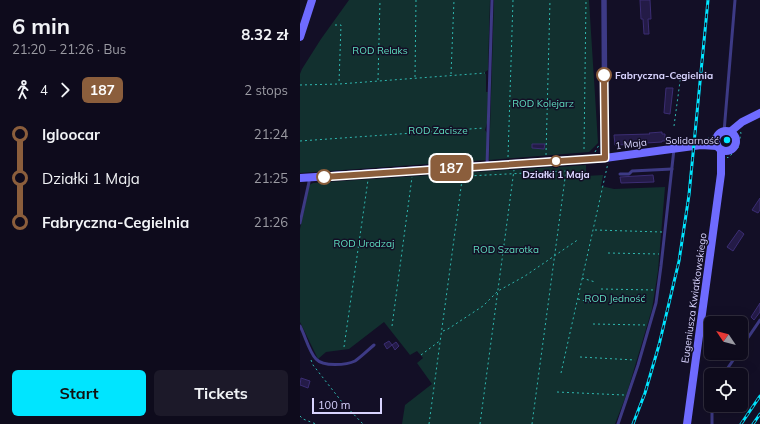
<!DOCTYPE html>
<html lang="en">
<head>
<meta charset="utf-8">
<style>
  :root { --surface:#0e0b1c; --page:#1c1929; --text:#f1f3f6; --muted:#9b9ba3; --line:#2e2b3b; --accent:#00e5ff }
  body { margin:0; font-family:Mulish,sans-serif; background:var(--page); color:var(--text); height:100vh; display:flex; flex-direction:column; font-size:15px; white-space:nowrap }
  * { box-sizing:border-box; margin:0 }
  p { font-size:13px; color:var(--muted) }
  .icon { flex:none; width:22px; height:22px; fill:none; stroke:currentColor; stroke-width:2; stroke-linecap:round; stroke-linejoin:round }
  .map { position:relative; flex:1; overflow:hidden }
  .side { display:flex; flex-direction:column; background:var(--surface); width:300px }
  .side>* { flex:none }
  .badge { padding:0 8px; border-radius:6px; font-size:14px; line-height:26px }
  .needle { width:26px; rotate:305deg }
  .tools { position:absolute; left:404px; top:316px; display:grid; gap:8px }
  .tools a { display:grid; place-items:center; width:44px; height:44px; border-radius:6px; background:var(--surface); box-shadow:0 4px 16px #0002,0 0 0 1px var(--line); font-size:20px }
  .scale { position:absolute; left:12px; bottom:10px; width:70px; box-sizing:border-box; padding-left:4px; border:2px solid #d9d4ff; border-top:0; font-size:11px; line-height:14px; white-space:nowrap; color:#d9d4ff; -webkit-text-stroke:3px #130f26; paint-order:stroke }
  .map>.badge { position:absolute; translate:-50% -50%; box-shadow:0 0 0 2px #fff }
  .legs { display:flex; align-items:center; gap:6px; height:44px; padding:0 12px; font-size:13px }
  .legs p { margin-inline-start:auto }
  .head { display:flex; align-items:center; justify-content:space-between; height:68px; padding:0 12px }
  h1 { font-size:22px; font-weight:700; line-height:30px }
  .primary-button { display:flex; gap:8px; margin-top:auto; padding:8px 12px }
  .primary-button a { flex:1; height:46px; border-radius:6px; background:var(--accent); color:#111; font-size:16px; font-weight:700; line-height:46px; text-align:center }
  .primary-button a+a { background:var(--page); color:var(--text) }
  ul { padding:0 12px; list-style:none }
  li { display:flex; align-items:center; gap:14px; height:44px; font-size:15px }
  li i { display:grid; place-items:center; width:6px; height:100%; margin:0 5px; background:currentColor }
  li i::after { content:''; width:10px; height:10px; margin:-5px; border:3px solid; border-radius:50%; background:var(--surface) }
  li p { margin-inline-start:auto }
  li:first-child i { background:linear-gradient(#0000 50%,currentColor 0) }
  li:last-child i { background:linear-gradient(currentColor 50%,#0000 0) }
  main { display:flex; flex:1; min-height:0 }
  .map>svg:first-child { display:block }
</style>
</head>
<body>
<main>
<section class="side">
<div class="head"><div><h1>6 min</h1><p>21:20 – 21:26 · Bus</p></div><b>8.32 zł</b></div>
<div class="legs"><svg class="icon" aria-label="walk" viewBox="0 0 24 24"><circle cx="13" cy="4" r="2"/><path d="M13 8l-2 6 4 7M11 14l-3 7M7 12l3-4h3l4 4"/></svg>4<svg class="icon" aria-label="forward" viewBox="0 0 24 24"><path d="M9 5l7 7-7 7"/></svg><b class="badge" style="background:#8b5e3c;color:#fff">187</b><p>2 stops</p></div>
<ul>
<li><i style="color:#8b5e3c"></i><b>Igloocar</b><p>21:24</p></li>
<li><i style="color:#8b5e3c"></i><span>Działki 1 Maja</span><p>21:25</p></li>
<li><i style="color:#8b5e3c"></i><b>Fabryczna-Cegielnia</b><p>21:26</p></li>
</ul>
<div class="primary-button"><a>Start</a><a>Tickets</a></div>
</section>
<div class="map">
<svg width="460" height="424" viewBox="0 0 460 424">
  <rect width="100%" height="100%" fill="#130f26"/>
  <!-- green -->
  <g fill="#12302f">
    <polygon points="49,0 190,0 188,67 188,70 185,72 185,74 186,74 186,92 188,92 187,123 185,130 187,133 186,160 0,173 0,74 2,69 21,39"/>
    <polygon points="194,0 289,0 298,143 289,152 189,160"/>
    <polygon points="286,165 286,176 303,175 301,186 314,189 365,187 358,271 352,309 327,393 315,424 102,424 105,405 132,384 117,363 123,358 117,351 110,355 84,322 49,349 26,352 18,359 0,322 0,229 9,185 13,183 253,167 253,168 258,168 258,167"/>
  </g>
  <!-- building -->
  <g fill="#241b47" stroke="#3b2d73">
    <polygon points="340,0 350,0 351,19 348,19 349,34 344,34 343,19 341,19"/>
    <polygon points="366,88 373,88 370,114 364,113"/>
    <polygon points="362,132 362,134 365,134 365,141 362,141 362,142 346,143 346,144 315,145 314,135 350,134 349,133"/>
    <polygon points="232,144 245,144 244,149 232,148"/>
    <polygon points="353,175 354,182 321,183 320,177"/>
    <polygon points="460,198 460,210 458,213 452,210"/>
    <polygon points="439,230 444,234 433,251 427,247"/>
    <polygon points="460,303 460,312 454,320 451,317"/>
    <polygon points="89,341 92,345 96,342 99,346 95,350 92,345 87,349 84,344"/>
    <polygon points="1,378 10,381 8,388 0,385"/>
  </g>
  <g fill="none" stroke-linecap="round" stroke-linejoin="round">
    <!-- path -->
    <g stroke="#2fb8b0" stroke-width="1" stroke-dasharray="2 3" stroke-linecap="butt">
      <polyline points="35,25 41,25 39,83"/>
      <polyline points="151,74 154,0"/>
      <polyline points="115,77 116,0"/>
      <polyline points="78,80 80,0"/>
      <polyline points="0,85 39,84 185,73"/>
      <polyline points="374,126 381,74 382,74"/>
      <polyline points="381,138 384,141"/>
      <polyline points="407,139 413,136 420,129"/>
      <polyline points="0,141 184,128"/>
      <polyline points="284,149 286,0"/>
      <polyline points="295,152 299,145"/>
      <polyline points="246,155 250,0"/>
      <polyline points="208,157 213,0"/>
      <polyline points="427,157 428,158 438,148 441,133 440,131"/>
      <polyline points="295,230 362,232"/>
      <polyline points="308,253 359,254"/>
      <polyline points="282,278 295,282"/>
      <polyline points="301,289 355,290"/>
      <polyline points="278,299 289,302"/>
      <polyline points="293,324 346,325"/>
      <polyline points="92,326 112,177"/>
      <polyline points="143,331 148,329 183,306 198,291 225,276 279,239"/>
      <polyline points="44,347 68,180"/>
      <polyline points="121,355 141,340"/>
      <polyline points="280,357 335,360"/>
      <polyline points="11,360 13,365 42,402 63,424"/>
      <polyline points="261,373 308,163"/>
      <polyline points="257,392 324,395"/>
      <polyline points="0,416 3,419 16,424"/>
      <polyline points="129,424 162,180 168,176 266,171 232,424"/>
      <polyline points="180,424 214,170"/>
    </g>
    <!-- lane -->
    <g stroke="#3d3a85" stroke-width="3">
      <polyline points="424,132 435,0"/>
      <polyline points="187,166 192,0"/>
      <polyline points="320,174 329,174 332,171 372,169"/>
      <polyline points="0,223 9,182 9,178"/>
      <path d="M0 326C5 335 9 352 16 359 23 367 47 365 55 361 61 357 68 350 74 345"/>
      <polyline points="441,348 460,320"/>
      <polyline points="423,375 438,353"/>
      <polyline points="412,405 412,424"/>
      <polyline points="318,424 338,365 356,303 361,266 374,149"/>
    </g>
    <!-- street -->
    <polyline stroke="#3d3a85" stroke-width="5.5" points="304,0 305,158"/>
    <!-- secondary -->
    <g stroke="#6f6bff" stroke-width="8">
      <polyline points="0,37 12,0"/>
      <circle cx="426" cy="141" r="10"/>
      <polyline points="430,132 442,122 460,113"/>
      <polyline points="0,178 305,158 401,145 417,146"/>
      <polyline points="387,424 421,174 421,150"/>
    </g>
    <defs>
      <g id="rail">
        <polyline points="333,424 345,393 359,345 379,261 389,195 408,0"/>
        <polyline points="441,424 460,396"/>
        <polyline points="453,424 460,414"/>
      </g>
    </defs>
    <!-- rail casing -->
    <use href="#rail" stroke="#00e5ff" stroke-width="3"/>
    <!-- rail -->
    <use href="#rail" stroke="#130f26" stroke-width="1.5" stroke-dasharray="4.5" stroke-linecap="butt"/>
  </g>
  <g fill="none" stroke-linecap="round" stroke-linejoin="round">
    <defs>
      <polyline id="line-1" points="24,177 305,158 304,75"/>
    </defs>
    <!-- line-1 casing -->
    <use href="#line-1" stroke="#fff" stroke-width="9"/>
    <!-- line-1 -->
    <use href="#line-1" stroke="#8b5e3c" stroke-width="6"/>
  </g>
  <!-- markers -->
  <g fill="#fff" stroke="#8b5e3c" stroke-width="2">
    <circle cx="304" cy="75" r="7"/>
    <circle cx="256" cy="161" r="5"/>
    <circle cx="24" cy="177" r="7"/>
  </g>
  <circle fill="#00e5ff" stroke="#130f26" stroke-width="1.5" cx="427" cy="140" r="4"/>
  <g text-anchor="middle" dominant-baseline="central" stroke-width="3" stroke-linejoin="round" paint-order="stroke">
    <!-- park labels -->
    <g font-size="10" fill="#5fe0c0" stroke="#130f26">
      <text x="80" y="50">ROD Relaks</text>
      <text x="243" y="103">ROD Kolejarz</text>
      <text x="138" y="130">ROD Zacisze</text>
      <text x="64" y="243">ROD Urodzaj</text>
      <text x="206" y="249">ROD Szarotka</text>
      <text x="315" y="298">ROD Jedność</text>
    </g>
    <!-- stop labels -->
    <g font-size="10" font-weight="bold" fill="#d9d4ff" stroke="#130f26" text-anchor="start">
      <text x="315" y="75">Fabryczna-Cegielnia</text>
      <text x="256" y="174" text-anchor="middle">Działki 1 Maja</text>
    </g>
    <!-- poi labels -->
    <g font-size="10" fill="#d9d4ff" stroke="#130f26" text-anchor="end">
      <text x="419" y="140">Solidarność</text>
    </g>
    <!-- street labels -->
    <g font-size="10" fill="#d9d4ff" stroke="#130f26">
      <text transform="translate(331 144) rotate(-7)">1 Maja</text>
      <text transform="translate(394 298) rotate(-82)">Eugeniusza Kwiatkowskiego</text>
    </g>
  </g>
</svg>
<div class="tools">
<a><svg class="needle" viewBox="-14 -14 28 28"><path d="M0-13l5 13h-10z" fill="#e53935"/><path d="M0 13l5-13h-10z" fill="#9b9ba3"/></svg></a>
<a><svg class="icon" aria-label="locate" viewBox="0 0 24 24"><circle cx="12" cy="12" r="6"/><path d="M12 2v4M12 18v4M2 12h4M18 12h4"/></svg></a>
</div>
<div class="scale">100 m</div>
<b class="badge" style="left:151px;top:168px;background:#8b5e3c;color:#fff">187</b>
</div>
</main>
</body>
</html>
